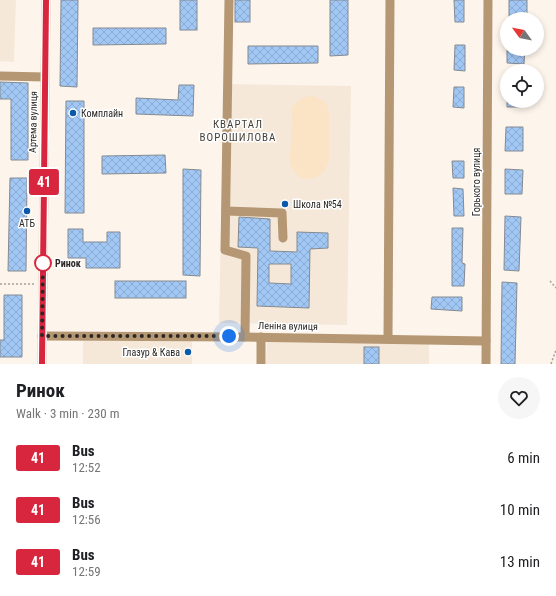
<!DOCTYPE html>
<html lang="en">
<head>
<meta charset="utf-8">
<style>
  :root { --surface:#fff; --page:#f6f6f6; --text:#202124; --muted:#757577 }
  body { margin:0; font-family:"Roboto Condensed",sans-serif; background:var(--page); color:var(--text); height:100vh; display:flex; flex-direction:column; font-size:15px; white-space:nowrap }
  * { box-sizing:border-box; margin:0 }
  p { font-size:13px; color:var(--muted) }
  .icon { flex:none; width:22px; height:22px; fill:none; stroke:currentColor; stroke-width:2; stroke-linecap:round; stroke-linejoin:round }
  .map { position:relative; height:364px; overflow:hidden }
  .side { display:flex; flex-direction:column; background:var(--surface); flex:1 }
  .side>* { flex:none }
  .badge { padding:0 8px; border-radius:3px; font-size:14px; line-height:26px }
  .needle { width:26px; rotate:303deg }
  .controls { position:absolute; left:500px; top:12px; display:grid; gap:8px }
  .controls a { display:grid; place-items:center; width:44px; height:44px; border-radius:50%; background:var(--surface); box-shadow:0 2px 6px #0003; font-size:20px }
  .you { position:absolute; width:20px; height:20px; margin:-10px; border:3px solid #fff; border-radius:50%; background:#1a73e8; box-shadow:0 0 0 6px #1a73e833 }
  .map>.badge { position:absolute; translate:-50% -50%; box-shadow:0 0 0 2px #fff }
  .round { display:grid; place-items:center; flex:none; width:42px; height:42px; border-radius:21px; background:var(--page) }
  .headline { display:flex; align-items:center; justify-content:space-between; height:68px; padding:0 16px }
  h1 { font-size:19px; font-weight:700; line-height:30px }
  ul { padding:0; list-style:none }
  li { display:flex; align-items:center; gap:12px; height:52px; padding:0 16px }
  li div { flex:1 }
  li b { display:block; font-size:15px }
  li em { font-style:normal }
  li .badge { min-width:44px; font-weight:700; text-align:center }
  .map>svg:first-child { display:block }
</style>
</head>
<body>
<div class="map">
<svg width="556" height="364" viewBox="0 0 556 364">
  <defs>
    <pattern id="building-cross-hatch" width="8" height="8" patternUnits="userSpaceOnUse"><rect width="8" height="8" fill="#a1c7f5"/><path d="M0 0l8 8M0 8l8-8" fill="none" stroke="#8babd2"/></pattern>
  </defs>
  <rect width="100%" height="100%" fill="#fdf5ec"/>
  <!-- built -->
  <g fill="#f5e8d9">
    <polygon points="0,0 16,0 14,62 0,61"/>
    <polygon points="224,84 351,86 347,325 219,323"/>
    <rect x="83" y="341" width="109" height="23"/>
    <polygon points="267,341 429,344 429,364 266,364"/>
  </g>
  <!-- pitch -->
  <path fill="#fbe3c6" d="M310 96C317 97 323 99 327 105 331 113 329 149 329 160 325 182 296 187 291 164 289 158 290 151 291 145 291 133 292 120 292 108 297 100 302 97 310 96Z"/>
  <!-- building -->
  <g fill="url(#building-cross-hatch)" stroke="#848a92" fill-rule="evenodd">
    <polygon points="61,0 78,0 77,87 60,86"/>
    <rect x="180" y="0" width="17" height="30"/>
    <rect x="235" y="0" width="15" height="22"/>
    <polygon points="330,0 348,0 348,55 330,56"/>
    <polygon points="454,0 464,0 464,22 455,22"/>
    <rect x="509" y="0" width="18" height="19"/>
    <polygon points="93,28 166,28 166,44 93,45"/>
    <polygon points="455,45 465,45 465,71 454,70"/>
    <polygon points="248,46 318,46 318,63 248,64"/>
    <polygon points="507,49 525,49 524,64 507,63"/>
    <polygon points="0,82 28,83 28,160 11,160 11,99 0,99"/>
    <polygon points="179,85 194,85 193,116 136,114 136,98 178,100"/>
    <polygon points="454,87 464,87 464,108 453,107"/>
    <polygon points="66,101 84,101 84,213 65,213"/>
    <polygon points="507,101 525,101 524,107 507,107"/>
    <polygon points="506,127 523,127 523,151 505,151"/>
    <polygon points="165,155 166,173 102,174 102,156"/>
    <polygon points="452,161 464,161 464,178 453,178"/>
    <polygon points="183,169 201,170 200,276 183,275"/>
    <polygon points="505,169 523,170 522,194 505,194"/>
    <polygon points="10,178 27,178 26,271 8,271"/>
    <polygon points="453,188 463,189 464,216 454,216"/>
    <polygon points="505,216 521,217 519,271 504,270"/>
    <path d="M239 217 270 219V251L297 252V232L328 233V248L310 249 309 308 257 306 258 248 238 247ZM269 264H291V284L269 283Z"/>
    <polygon points="452,228 463,228 462,263 465,264 464,286 452,286"/>
    <polygon points="68,229 83,229 83,242 107,242 107,232 120,232 120,268 86,268 86,258 68,258"/>
    <rect x="115" y="281" width="71" height="17"/>
    <polygon points="502,282 517,283 515,364 501,364"/>
    <polygon points="4,295 22,295 22,357 0,357 0,340 4,340"/>
    <polygon points="432,297 462,297 462,311 431,309"/>
    <rect x="364" y="347" width="15" height="17"/>
  </g>
  <g fill="none" stroke-linecap="round" stroke-linejoin="round">
    <!-- path -->
    <g stroke="#a49e98" stroke-width="1.5" stroke-dasharray="2 2" stroke-linecap="butt">
      <polyline points="550,281 556,288"/>
      <polyline points="0,284 34,284"/>
      <polyline points="551,364 556,350"/>
    </g>
    <!-- minor -->
    <g stroke="#b69773" stroke-width="9">
      <polyline points="229,0 225,250 246,256 245,337"/>
      <polyline points="0,76 45,77"/>
      <polyline points="226,211 282,213 283,238"/>
      <polyline points="42,336 245,337 486,341"/>
      <polyline points="261,337 261,364"/>
      <polyline points="388,339 390,0"/>
      <polyline points="42,364 46,0"/>
      <polyline points="486,364 488,0"/>
    </g>
  </g>
  <g fill="none" stroke-linecap="round" stroke-linejoin="round">
    <defs>
      <polyline id="line" points="42,364 46,0"/>
    </defs>
    <!-- line casing -->
    <use href="#line" stroke="#fff" stroke-width="9"/>
    <!-- line -->
    <use href="#line" stroke="#d7263d" stroke-width="6"/>
    <!-- walk -->
    <polyline stroke="#2a2724" stroke-width="4" stroke-dasharray="0 7.2" points="43,263 42,336 229,336"/>
  </g>
  <!-- markers -->
  <g fill="#0a5aa9" stroke="#fff" stroke-width="1.5">
    <circle cx="73" cy="113" r="4"/>
    <circle cx="285" cy="204" r="4"/>
    <circle cx="27" cy="211" r="4"/>
    <circle cx="188" cy="352" r="4"/>
  </g>
  <circle fill="#fff" stroke="#d7263d" stroke-width="2" cx="43" cy="263" r="8"/>
  <g text-anchor="middle" dominant-baseline="central" stroke-width="3" stroke-linejoin="round" paint-order="stroke">
    <!-- poi labels -->
    <g font-size="10" fill="#2a2724" stroke="#fff" text-anchor="start">
      <text x="81" y="113">Комплайн</text>
      <text x="293" y="204">Школа №54</text>
      <text x="27" y="223" text-anchor="middle">АТБ</text>
      <text x="180" y="352" text-anchor="end">Глазур &amp; Кава</text>
    </g>
    <!-- street labels -->
    <g font-size="10" fill="#2a2724" stroke="#fff">
      <text transform="translate(33 122) rotate(-89)">Артема вулиця</text>
      <text transform="translate(476 182) rotate(-90)">Горького вулиця</text>
      <text transform="translate(288 326) rotate(1)">Леніна вулиця</text>
    </g>
    <!-- stop labels -->
    <g font-size="10" font-weight="bold" fill="#2a2724" stroke="#fff" text-anchor="start">
      <text x="55" y="263">Ринок</text>
    </g>
    <!-- neighbourhood labels -->
    <g font-size="11" letter-spacing="1" fill="#453f38" stroke="#fff">
      <text x="238" y="124">КВАРТАЛ<tspan x="238" dy="13">ВОРОШИЛОВА</tspan></text>
    </g>
  </g>
</svg>
<div class="controls">
<a><svg class="needle" viewBox="-14 -14 28 28"><path d="M0-13l5 13h-10z" fill="#e53935"/><path d="M0 13l5-13h-10z" fill="#757577"/></svg></a>
<a><svg class="icon" aria-label="locate" viewBox="0 0 24 24"><circle cx="12" cy="12" r="6"/><path d="M12 2v4M12 18v4M2 12h4M18 12h4"/></svg></a>
</div>
<div class="you" style="left:229px;top:336px"></div>
<b class="badge" style="left:44px;top:182px;background:#d7263d;color:#fff">41</b>
</div>
<section class="side">
<div class="headline"><div><h1>Ринок</h1><p>Walk · 3 min · 230 m</p></div><a class="round"><svg class="icon" aria-label="heart" viewBox="0 0 24 24"><path d="M12 20l-8-8c-3-5 5-10 8-4 3-6 11-1 8 4z"/></svg></a></div>
<ul>
<li><span class="badge" style="background:#d7263d;color:#fff">41</span><div><b>Bus</b><p>12:52</p></div><em>6 min</em></li>
<li><span class="badge" style="background:#d7263d;color:#fff">41</span><div><b>Bus</b><p>12:56</p></div><em>10 min</em></li>
<li><span class="badge" style="background:#d7263d;color:#fff">41</span><div><b>Bus</b><p>12:59</p></div><em>13 min</em></li>
</ul>
</section>
</body>
</html>
